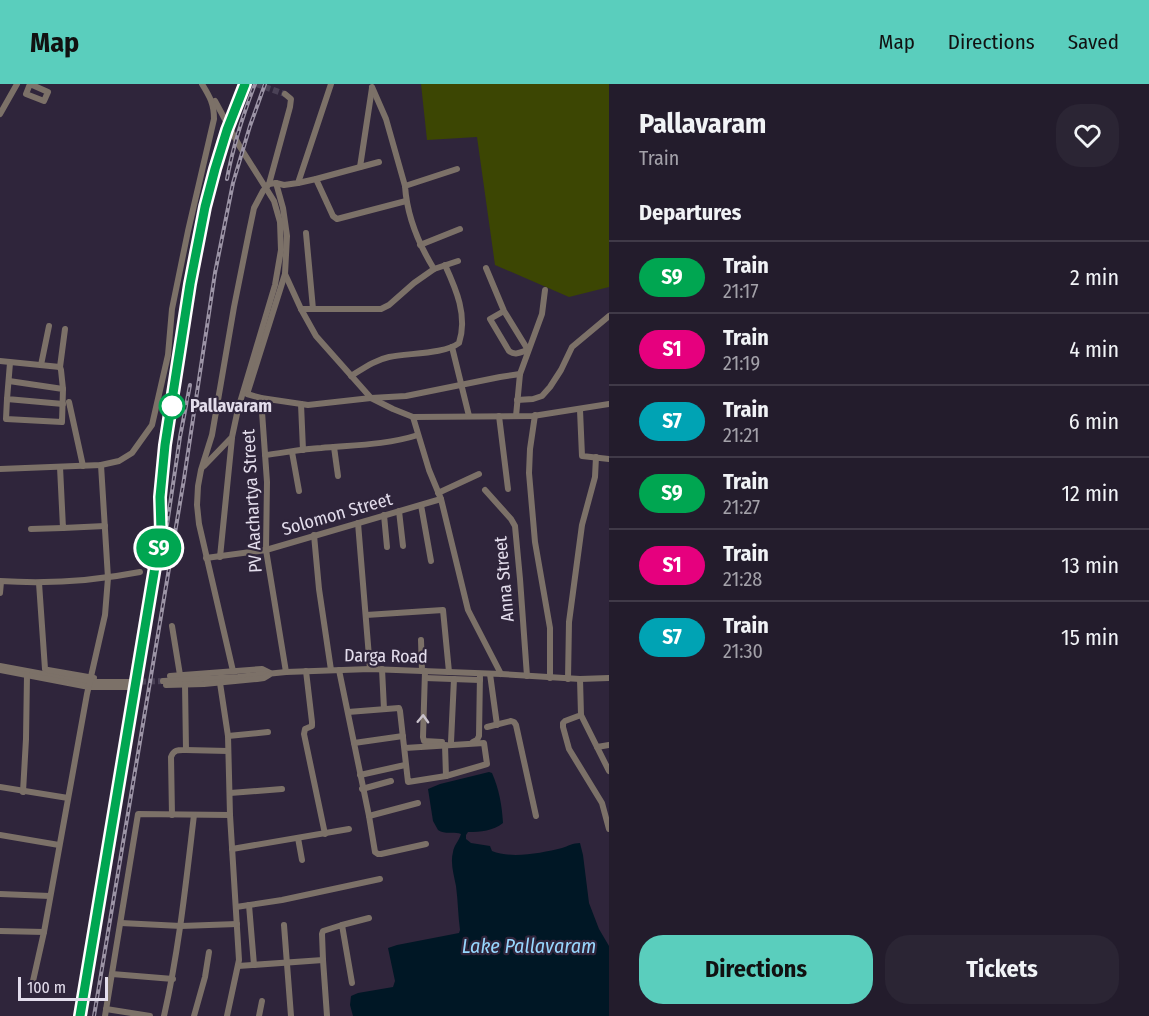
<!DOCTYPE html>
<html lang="en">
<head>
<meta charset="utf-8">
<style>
  :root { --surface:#231c2c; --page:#2b2534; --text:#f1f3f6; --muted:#a3a1a9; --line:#403a48; --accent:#5acebd }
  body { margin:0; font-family:"Fira Sans Condensed",sans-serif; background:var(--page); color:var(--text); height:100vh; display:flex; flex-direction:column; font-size:22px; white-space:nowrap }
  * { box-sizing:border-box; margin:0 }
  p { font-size:20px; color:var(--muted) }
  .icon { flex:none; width:33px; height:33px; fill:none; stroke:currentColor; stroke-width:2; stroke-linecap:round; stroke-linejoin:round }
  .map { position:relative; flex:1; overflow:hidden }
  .sheet { display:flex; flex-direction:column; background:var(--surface); width:540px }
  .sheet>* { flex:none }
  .badge { padding:0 12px; border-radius:20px; font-size:21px; line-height:39px }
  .scale { position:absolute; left:18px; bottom:15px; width:90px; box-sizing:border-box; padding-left:6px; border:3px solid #e3ddec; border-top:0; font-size:16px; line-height:21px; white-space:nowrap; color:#e3ddec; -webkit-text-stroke:4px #2f253b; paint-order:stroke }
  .map>.badge { position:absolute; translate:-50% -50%; box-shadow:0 0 0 3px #fff }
  h2 { padding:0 30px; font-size:22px; line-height:54px }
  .round { display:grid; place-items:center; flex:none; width:63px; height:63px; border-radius:24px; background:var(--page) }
  .head { display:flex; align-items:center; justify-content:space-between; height:102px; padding:0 30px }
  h1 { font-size:28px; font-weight:700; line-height:45px }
  .button { display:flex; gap:12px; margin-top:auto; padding:12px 30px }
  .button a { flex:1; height:69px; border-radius:24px; background:var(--accent); color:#111; font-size:24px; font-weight:700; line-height:69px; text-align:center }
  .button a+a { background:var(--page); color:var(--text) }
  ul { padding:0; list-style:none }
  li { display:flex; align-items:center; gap:18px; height:72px; padding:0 30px; border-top:2px solid var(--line) }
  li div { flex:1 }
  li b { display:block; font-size:22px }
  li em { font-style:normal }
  li .badge { min-width:66px; font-weight:700; text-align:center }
  header { display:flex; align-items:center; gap:36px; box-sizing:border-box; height:84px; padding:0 30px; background:var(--accent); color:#111 }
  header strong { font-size:28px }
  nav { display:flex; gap:33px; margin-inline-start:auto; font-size:21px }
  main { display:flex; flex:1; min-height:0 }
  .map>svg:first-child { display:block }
</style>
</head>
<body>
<header>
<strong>Map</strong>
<nav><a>Map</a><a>Directions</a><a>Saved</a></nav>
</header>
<main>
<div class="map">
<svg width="609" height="932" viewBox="0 0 609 932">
  <rect width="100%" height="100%" fill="#2f253b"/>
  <!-- green -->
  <polygon fill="#3c4603" points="421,0 609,0 609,203 569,213 495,181 477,53 427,56"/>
  <!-- water -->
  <path fill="#001725" d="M489 688 492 689C499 705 502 721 503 739 493 747 481 748 468 748L466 751V755L471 759 490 762 492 767C511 775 542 769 562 764 568 762 573 759 580 759L583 771 589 819 599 845 609 862V932H353L350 921 351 912 358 909 393 903 395 897 388 864 397 861 459 849 460 846C458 832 458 817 456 802 454 791 450 779 453 768 454 761 459 757 461 750 453 747 445 751 438 746L433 737 428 705 440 700Z"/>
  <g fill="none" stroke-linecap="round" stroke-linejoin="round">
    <!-- minor-tunnel -->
    <g stroke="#4a4156" stroke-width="6" stroke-dasharray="6 3" stroke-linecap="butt">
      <polyline points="256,0 285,10"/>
      <polyline points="131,598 163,597"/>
    </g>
    <!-- minor -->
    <g stroke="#7c7168" stroke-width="6">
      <polygon points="30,0 48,8 44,17 26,10"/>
      <polyline points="372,3 386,35 405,102"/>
      <polyline points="0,30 17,0"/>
      <polyline points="360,83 372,4"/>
      <polyline points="316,95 333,132 337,135 406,117"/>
      <polyline points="276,99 283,124 287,152 285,190 301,225 316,252 371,314 393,325 413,333 533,332 609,320"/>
      <polyline points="298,99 316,95 379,78"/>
      <polyline points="269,100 290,23 291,15 285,10"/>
      <polyline points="306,149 313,225"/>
      <polyline points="420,161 460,145"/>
      <path d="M486 184 504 227 528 266C521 268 515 272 509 267L490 235 504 227"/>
      <path d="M434 185C418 159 407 132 405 102L457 85"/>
      <polyline points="301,225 381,225 389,221 414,199 434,185 458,177"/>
      <polyline points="452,263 469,332"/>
      <polyline points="0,277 60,283"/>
      <polyline points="10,279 7,315 63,320"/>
      <polyline points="41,281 49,242"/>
      <path d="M351 292C364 284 375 276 389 273 408 269 445 270 459 259 468 232 456 205 445 181"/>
      <polyline points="63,305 61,286 60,283 65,245"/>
      <polyline points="248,307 285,190"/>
      <polyline points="247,310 261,314 308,321 371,314 406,312 500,293 520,290"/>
      <polyline points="261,314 267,398 266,466 286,588"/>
      <polyline points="7,315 6,335 62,338 63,305 9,297"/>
      <polyline points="517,316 533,315 542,312 550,303 561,286 572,263 609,232"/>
      <polyline points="69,318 83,382"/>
      <polyline points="301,320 303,366"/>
      <polyline points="580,326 582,372 609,375"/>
      <polyline points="535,331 530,365 529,389 535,458 550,544 550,594"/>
      <polyline points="499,332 508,405"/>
      <polyline points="516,332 520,290 542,230 545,206"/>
      <polyline points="413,333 429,386 441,415 468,526 501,590"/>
      <polyline points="334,363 338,392"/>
      <polyline points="292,368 299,407"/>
      <path d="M265 371C283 369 302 365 321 364 354 361 386 361 418 351"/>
      <polyline points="204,382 232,353 238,325 275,201 281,166 280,138 274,117 240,63 215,17"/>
      <polyline points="60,383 63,444 105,442"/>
      <path d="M0 385 101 381 119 377 132 369 152 341 168 271 172 225 188 147 214 35C214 20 210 13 202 0"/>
      <polyline points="485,406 511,435 515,442 520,495 527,592"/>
      <polyline points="438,409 479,390"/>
      <polyline points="421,421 431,477"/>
      <polyline points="399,427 403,462"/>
      <polyline points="384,431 387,463"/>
      <polyline points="358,439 370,585"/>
      <polyline points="31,445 63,444"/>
      <polyline points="314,451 319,505 331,586"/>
      <polyline points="220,473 232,354"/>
      <polyline points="206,474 266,466 441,415"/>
      <path d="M0 497C47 500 94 497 140 488"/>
      <polyline points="39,499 45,585"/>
      <polyline points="0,509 1,498"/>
      <polyline points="366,531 443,526 449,588"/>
      <polyline points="172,542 180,591 179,595"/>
      <polyline points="421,556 422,587"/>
      <polyline points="0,582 86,598 131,598"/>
      <polyline points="382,585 384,625"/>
      <polyline points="0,586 89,603 129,603"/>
      <polyline points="48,586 94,594"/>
      <polyline points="339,586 369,732 375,768 378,770 381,770 426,760"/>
      <polyline points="233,587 199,440 197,421 198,402 201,386 212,351 234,223 249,148 254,124 263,107 269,100 276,99 284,101 298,99 331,0"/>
      <polyline points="306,587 312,638 312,642 305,645 304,650 325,750"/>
      <polyline points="425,587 423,653 424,657 442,658"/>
      <polyline points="490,590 497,641"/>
      <polyline points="170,592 262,585 270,589"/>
      <polyline points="425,594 480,596"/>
      <polyline points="568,595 569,538 582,441 595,393 596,373"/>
      <polyline points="580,595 581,631 565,637 563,639 563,643 569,665 602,719 609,745"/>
      <polyline points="163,597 238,593 286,588 370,585 501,590 580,595 609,594"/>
      <polyline points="220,599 228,652 230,731 239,876 227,932"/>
      <polyline points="166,601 204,600 257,595 264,594 269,591"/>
      <polyline points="348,628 399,624 400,627 408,698 446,692 487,680 484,659 405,664"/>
      <polyline points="581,631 609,687"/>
      <polyline points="487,643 511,637 514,638 516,641 536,732"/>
      <polyline points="228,652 268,648"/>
      <polyline points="451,658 454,595"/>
      <polyline points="473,658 477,656 479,652 480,590"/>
      <polyline points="354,659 403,652"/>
      <polyline points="445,661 446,692"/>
      <polyline points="597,663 609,661"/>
      <polyline points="186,666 228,667"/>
      <polyline points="360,691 405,681"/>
      <polyline points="0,703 68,714"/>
      <polyline points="362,705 391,697"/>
      <polyline points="23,708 26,655 27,591"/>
      <polyline points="230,709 282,705"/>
      <path d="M172 731 171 673C174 665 179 666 186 666L185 600"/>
      <polyline points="369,732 418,719"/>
      <polyline points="0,751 59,761"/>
      <polyline points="298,754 302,776"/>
      <polyline points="232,765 349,745"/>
      <polyline points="0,810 50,812"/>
      <polyline points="249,821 254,881"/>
      <polyline points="236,823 282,816 380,795"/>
      <polyline points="121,839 181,842 237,840"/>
      <polyline points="284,841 291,932"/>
      <polyline points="342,841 369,834"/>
      <polyline points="0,847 44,848"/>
      <polyline points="323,876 327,932"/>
      <polyline points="238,882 323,876 322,850 323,847 342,841 352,899"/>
      <polyline points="112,890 173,895"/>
      <polyline points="33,897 44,848 87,610 105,531 108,494 101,381"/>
      <polyline points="106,925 150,932"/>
      <polyline points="105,932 138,730 230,731"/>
      <path d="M164 932C179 866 186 798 194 731"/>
      <polyline points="194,932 205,893 209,868"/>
      <polyline points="259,932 262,917"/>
    </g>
    <defs>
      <g id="rail">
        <path d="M227 95C233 62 243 31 255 0"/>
        <polyline points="167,441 180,353 190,301"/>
        <polyline points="80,932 161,447 160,413 165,361 190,200 205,123 215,85 227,46 245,0"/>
        <polyline points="94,932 184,395 215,189 233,99 250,42 265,0"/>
      </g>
    </defs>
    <!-- rail casing -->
    <use href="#rail" stroke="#9c94a6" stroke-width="4"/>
    <!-- rail -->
    <use href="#rail" stroke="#2f253b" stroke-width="1.5" stroke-dasharray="4.5" stroke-linecap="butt"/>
  </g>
  <!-- one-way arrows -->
  <defs><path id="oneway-chevron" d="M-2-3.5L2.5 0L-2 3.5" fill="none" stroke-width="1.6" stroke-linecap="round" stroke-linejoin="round" transform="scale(1.5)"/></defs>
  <use stroke="#c9c2cb" href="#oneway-chevron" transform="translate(423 635) rotate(-88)"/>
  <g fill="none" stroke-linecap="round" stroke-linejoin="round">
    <defs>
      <polyline id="line" points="80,932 161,447 160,413 165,361 190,200 205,123 215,85 227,46 245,0"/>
    </defs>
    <!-- line casing -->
    <use href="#line" stroke="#fff" stroke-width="14"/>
    <!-- line -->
    <use href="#line" stroke="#00a651" stroke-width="9"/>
  </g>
  <!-- markers -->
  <circle fill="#fff" stroke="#00a651" stroke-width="3" cx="172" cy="322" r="12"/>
  <g text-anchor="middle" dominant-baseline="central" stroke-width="4.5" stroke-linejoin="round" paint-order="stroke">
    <!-- stop labels -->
    <g font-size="18" font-weight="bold" fill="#e3ddec" stroke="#2f253b" text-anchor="start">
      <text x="190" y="322">Pallavaram</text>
    </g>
    <!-- street labels -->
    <g font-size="18" fill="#e3ddec" stroke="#2f253b">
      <text transform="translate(252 417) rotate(-93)">PV Aachartya Street</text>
      <text transform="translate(337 430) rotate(-16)">Solomon Street</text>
      <text transform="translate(504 495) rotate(-95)">Anna Street</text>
      <text transform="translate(386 572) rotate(1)">Darga Road</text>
    </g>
    <!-- water labels -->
    <g font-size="20" font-style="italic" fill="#97d6fd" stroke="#2f253b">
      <text x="529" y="862">Lake Pallavaram</text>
    </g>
  </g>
</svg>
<div class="scale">100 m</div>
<b class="badge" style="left:159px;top:464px;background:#00a651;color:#fff">S9</b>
</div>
<section class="sheet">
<div class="head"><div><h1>Pallavaram</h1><p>Train</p></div><a class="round"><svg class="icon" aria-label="heart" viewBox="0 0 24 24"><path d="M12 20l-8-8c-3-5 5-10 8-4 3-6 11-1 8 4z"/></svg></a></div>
<h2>Departures</h2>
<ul>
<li><span class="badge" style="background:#00a651;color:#fff">S9</span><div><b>Train</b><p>21:17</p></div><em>2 min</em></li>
<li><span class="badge" style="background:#e6007e;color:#fff">S1</span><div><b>Train</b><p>21:19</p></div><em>4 min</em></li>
<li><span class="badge" style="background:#00a3b4;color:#fff">S7</span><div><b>Train</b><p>21:21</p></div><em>6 min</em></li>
<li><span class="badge" style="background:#00a651;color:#fff">S9</span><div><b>Train</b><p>21:27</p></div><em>12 min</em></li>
<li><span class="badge" style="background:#e6007e;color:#fff">S1</span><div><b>Train</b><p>21:28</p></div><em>13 min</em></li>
<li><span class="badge" style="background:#00a3b4;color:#fff">S7</span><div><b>Train</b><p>21:30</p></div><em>15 min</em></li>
</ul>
<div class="button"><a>Directions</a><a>Tickets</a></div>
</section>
</main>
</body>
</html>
